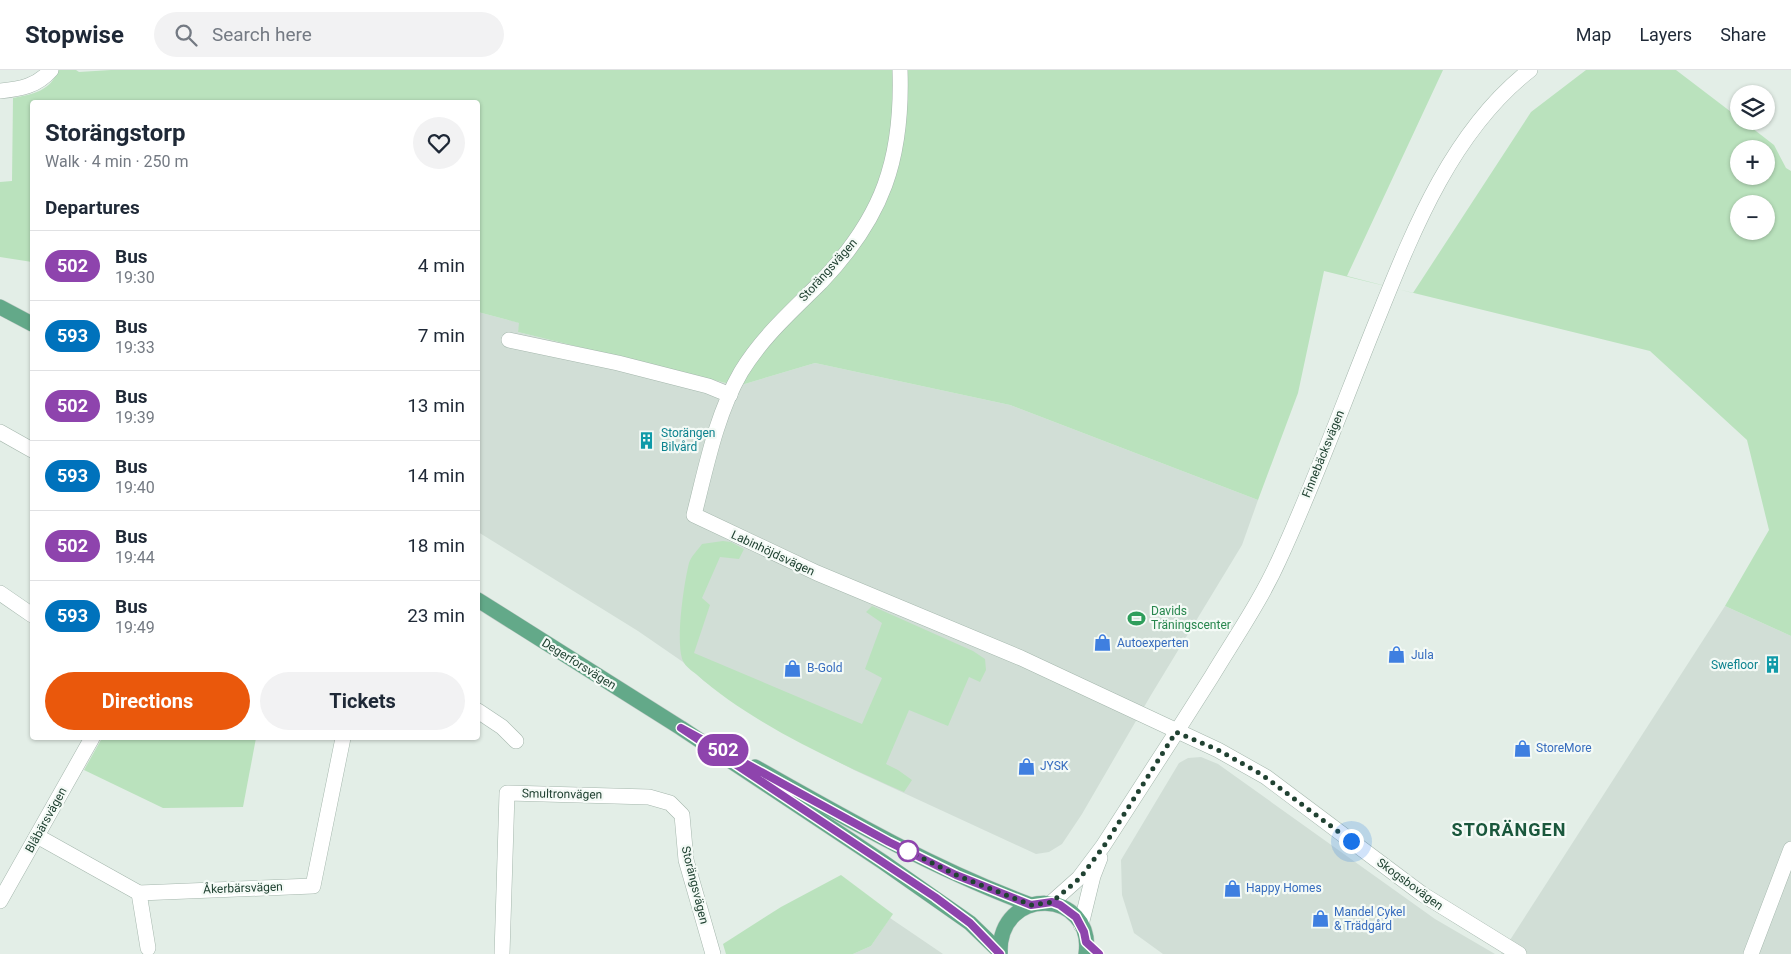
<!DOCTYPE html>
<html lang="en">
<head>
<meta charset="utf-8">
<style>
  :root { --surface:#fff; --page:#f2f2f3; --text:#1f2937; --muted:#747a83; --line:#e0e1e3; --accent:#ea580c }
  body { margin:0; font-family:Roboto,sans-serif; background:var(--page); color:var(--text); height:100vh; display:flex; flex-direction:column; font-size:19px; white-space:nowrap }
  * { box-sizing:border-box; margin:0 }
  p { font-size:16px; color:var(--muted) }
  .icon { flex:none; width:28px; height:28px; fill:none; stroke:currentColor; stroke-width:2; stroke-linecap:round; stroke-linejoin:round }
  .map { position:relative; flex:1; overflow:hidden }
  .drawer { position:absolute; left:30px; top:30px; width:450px; height:640px; display:flex; flex-direction:column; background:var(--surface); border-radius:5px; box-shadow:0 1px 4px #0004 }
  .drawer>* { flex:none }
  .badge { padding:0 10px; border-radius:16px; font-size:18px; line-height:32px }
  .tools { position:absolute; left:1730px; top:15px; display:grid; gap:10px }
  .tools a { display:grid; place-items:center; width:45px; height:45px; border-radius:50%; background:var(--surface); box-shadow:0 1px 4px #0004; font-size:25px }
  .you { position:absolute; width:25px; height:25px; margin:-12px; border:4px solid #fff; border-radius:50%; background:#1a73e8; box-shadow:0 0 0 8px #1a73e833 }
  .map>.badge { position:absolute; translate:-50% -50%; box-shadow:0 0 0 2px #fff }
  h2 { padding:0 15px; font-size:19px; line-height:45px }
  .round { display:grid; place-items:center; flex:none; width:52px; height:52px; border-radius:26px; background:var(--page) }
  .head { display:flex; align-items:center; justify-content:space-between; height:85px; padding:0 15px }
  h1 { font-size:24px; font-weight:700; line-height:38px }
  .action { display:flex; gap:10px; margin-top:auto; padding:10px 15px }
  .action a { flex:1; height:58px; border-radius:30px; background:var(--accent); color:#fff; font-size:20px; font-weight:700; line-height:58px; text-align:center }
  .action a+a { background:var(--page); color:var(--text) }
  ul { padding:0; list-style:none }
  li { display:flex; align-items:center; gap:15px; height:70px; padding:0 15px; border-top:1px solid var(--line) }
  li div { flex:1 }
  li b { display:block; font-size:19px }
  li em { font-style:normal }
  li .badge { min-width:55px; font-weight:700; text-align:center }
  header { display:flex; align-items:center; gap:30px; box-sizing:border-box; height:70px; padding:0 25px; background:var(--surface); border-bottom:1px solid var(--line) }
  header strong { font-size:24px }
  nav { display:flex; gap:28px; margin-inline-start:auto; font-size:18px }
  .search { width:350px; height:45px; background:var(--page); display:flex; align-items:center; gap:12px; box-sizing:border-box; padding:0 18px; border-radius:28px; color:var(--muted); font-size:19px }
  .map>svg:first-child { display:block }
</style>
</head>
<body>
<header>
<strong>Stopwise</strong>
<div class="search"><svg class="icon" aria-label="search" viewBox="0 0 24 24"><circle cx="10" cy="10" r="6"/><path d="M15 15l6 6"/></svg>Search here</div>
<nav><a>Map</a><a>Layers</a><a>Share</a></nav>
</header>
<div class="map">
<svg width="1791" height="884" viewBox="0 0 1791 884">
  <rect width="100%" height="100%" fill="#e3eee7"/>
  <!-- built -->
  <g fill="#d1ded6">
    <polygon points="478,242 520,253 518,262 738,316 815,293 1010,335 1258,430 1242,475 1151,625 1082,744 1062,774 1049,782 1036,784 854,700 778,660 704,611 683,592 638,561 478,462"/>
    <polygon points="1725,536 1791,566 1791,884 1501,884"/>
    <polygon points="1201,687 1218,694 1435,849 1495,884 1163,884 1134,863 1122,825 1121,790 1179,693 1188,688"/>
    <polygon points="890,848 943,884 853,884 871,876"/>
  </g>
  <!-- green -->
  <g fill="#bae2bd" fill-rule="evenodd">
    <path d="M58 0H76L79 2 111 0H1443L1347 206 1413 223 1531 42 1586 0H1676L1739 48V51H1743L1774 75 1786 98 1791 101V566L1725 536 1769 460 1747 370 1650 281 1324 201 1298 323 1258 430 1010 335 815 293 738 316 518 262 519 253 478 242V32H32V192L0 187V112L12 111 13 28C33 24 51 21 58 0ZM1739 79H1766V106H1739ZM1739 134H1766V161H1739Z"/>
    <path d="M723 471 731 472 744 479 739 489 720 487 702 528 710 535 694 583 862 654 882 608 865 599 882 553 866 542 872 536 973 581 985 589 986 600 980 612 969 607 948 656 909 640 886 694 898 700 912 710 904 722C836 692 752 654 696 604 692 601 685 596 683 591 675 573 684 513 689 493 691 486 698 480 702 474Z"/>
    <polygon points="102,668 256,668 243,737 163,738 84,700"/>
    <polygon points="841,805 893,844 871,876 853,884 726,884 723,874 781,837"/>
  </g>
  <g fill="none" stroke-linecap="round" stroke-linejoin="round">
    <defs>
      <g id="minor">
        <path d="M900 0C903 89 883 147 821 212 792 241 762 267 741 302 716 345 706 398 694 445L817 503 1021 588 1218 680 1266 707 1422 824 1519 884"/>
        <path d="M0 21C21 19 37 16 51 0"/>
        <polyline points="509,270 618,293 708,316 730,325"/>
        <polyline points="0,362 32,380"/>
        <polyline points="0,523 32,545"/>
        <polyline points="478,641 502,657 516,671"/>
        <polyline points="37,766 139,823 313,816 343,668"/>
        <polyline points="139,823 148,878"/>
        <polyline points="0,831 92,668"/>
        <path d="M1051 833 1079 808 1103 776C1140 719 1176 663 1212 606 1235 568 1261 530 1279 490 1316 410 1346 326 1379 245 1414 158 1453 60 1530 0"/>
        <polyline points="1081,855 1093,806 1100,788"/>
        <polyline points="502,884 507,723 649,727 670,733 682,745 686,790 713,884"/>
        <polyline points="1751,884 1791,779"/>
      </g>
      <g id="major">
        <polyline points="0,237 32,254"/>
        <polyline points="478,530 681,658 883,792 970,853 1000,882"/>
        <path d="M755 697C845 748 934 799 1031 835"/>
        <path d="M1000 884C998 814 1095 819 1086 884"/>
      </g>
    </defs>
    <!-- minor casing -->
    <use href="#minor" stroke="#a5b7ad" stroke-width="16"/>
    <!-- major casing -->
    <use href="#major" stroke="#c1cac6" stroke-width="16"/>
    <!-- minor -->
    <use href="#minor" stroke="#fff" stroke-width="15"/>
    <!-- major -->
    <use href="#major" stroke="#63a989" stroke-width="15"/>
  </g>
  <g fill="none" stroke-linecap="round" stroke-linejoin="round">
    <defs>
      <polyline id="line" points="1000,884 970,853 935,827 681,658 889,772 956,805 1031,835 1052,832 1060,835 1076,847 1084,862 1086,872 1099,884"/>
    </defs>
    <!-- line casing -->
    <use href="#line" stroke="#fff" stroke-width="11"/>
    <!-- line -->
    <use href="#line" stroke="#8e44ad" stroke-width="8"/>
    <!-- walk -->
    <polyline stroke="#204232" stroke-width="5" stroke-dasharray="0 9" points="908,781 956,805 1031,835 1052,832 1080,808 1104,776 1176,662 1218,680 1261,704 1351,771"/>
  </g>
  <!-- icons -->
  <defs>
    <symbol id="building-bare" viewBox="-9 -9 18 18"><path d="M-4-6H4V6H1V3H-1V6H-4ZM-2.5-4.3h1.7v1.8h-1.7ZM.8-4.3h1.7v1.8H.8ZM-2.5-1h1.7V.8h-1.7ZM.8-1h1.7V.8H.8Z" fill="#0f9aa8" stroke="#f4faf6" stroke-width="2.5" paint-order="stroke"/></symbol>
    <symbol id="stadium-bare" viewBox="-9 -9 18 18"><path d="M0-5a6.5 5 0 1 0 0 10a6.5 5 0 1 0 0-10ZM-3.5-1.8h7v3.6h-7Z" fill="#2e9e5b" stroke="#f4faf6" stroke-width="2.5" paint-order="stroke"/></symbol>
    <symbol id="shop-bare" viewBox="-9 -9 18 18"><path d="M-5-2.5h2.3a2.7 3.5 0 0 1 5.4 0H5L5.5 6h-11ZM-1.5-2.5h3a1.5 2.3 0 0 0-3 0Z" fill="#3f7fe0" stroke="#f4faf6" stroke-width="2.5" paint-order="stroke"/></symbol>
  </defs>
  <g fill-rule="evenodd">
    <use href="#building-bare" x="634" y="358" width="25" height="25"/>
    <use href="#stadium-bare" x="1124" y="536" width="25" height="25"/>
    <use href="#shop-bare" x="1090" y="560" width="25" height="25"/>
    <use href="#shop-bare" x="1384" y="572" width="25" height="25"/>
    <use href="#building-bare" x="1760" y="582" width="25" height="25"/>
    <use href="#shop-bare" x="780" y="586" width="25" height="25"/>
    <use href="#shop-bare" x="1510" y="666" width="25" height="25"/>
    <use href="#shop-bare" x="1014" y="684" width="25" height="25"/>
    <use href="#shop-bare" x="1220" y="806" width="25" height="25"/>
    <use href="#shop-bare" x="1308" y="836" width="25" height="25"/>
  </g>
  <!-- markers -->
  <circle fill="#fff" stroke="#8e44ad" stroke-width="2.5" cx="908" cy="781" r="10"/>
  <g text-anchor="middle" dominant-baseline="central" stroke-width="4.5" stroke-linejoin="round" paint-order="stroke">
    <!-- street labels -->
    <g font-size="12" fill="#204232" stroke="#f4faf6">
      <text transform="translate(828 200) rotate(-48)">Storängsvägen</text>
      <text transform="translate(1323 384) rotate(-68)">Finnebäcksvägen</text>
      <text transform="translate(773 483) rotate(25)">Labinhöjdsvägen</text>
      <text transform="translate(579 594) rotate(32)">Degerforsvägen</text>
      <text transform="translate(562 724) rotate(1)">Smultronvägen</text>
      <text transform="translate(46 750) rotate(-61)">Blåbärsvägen</text>
      <text transform="translate(1410 814) rotate(36)">Skogsbovägen</text>
      <text transform="translate(695 815) rotate(76)">Storängsvägen</text>
      <text transform="translate(243 818) rotate(-2)">Åkerbärsvägen</text>
    </g>
    <!-- culture labels -->
    <g font-size="12" fill="#0d838f" stroke="#f4faf6" text-anchor="start">
      <text x="661" y="363">Storängen<tspan x="661" dy="14">Bilvård</tspan></text>
      <text x="1758" y="595" text-anchor="end">Swefloor</text>
    </g>
    <!-- leisure labels -->
    <g font-size="12" fill="#27864d" stroke="#f4faf6" text-anchor="start">
      <text x="1151" y="541">Davids<tspan x="1151" dy="14">Träningscenter</tspan></text>
    </g>
    <!-- shop labels -->
    <g font-size="12" fill="#366cbe" stroke="#f4faf6" text-anchor="start">
      <text x="1117" y="573">Autoexperten</text>
      <text x="1411" y="585">Jula</text>
      <text x="807" y="598">B-Gold</text>
      <text x="1536" y="678">StoreMore</text>
      <text x="1040" y="696">JYSK</text>
      <text x="1246" y="818">Happy Homes</text>
      <text x="1334" y="842">Mandel Cykel<tspan x="1334" dy="14">&amp; Trädgård</tspan></text>
    </g>
    <!-- district labels -->
    <g font-size="18" font-weight="bold" letter-spacing="1" fill="#1a573c" stroke="#f4faf6">
      <text x="1509" y="759">STORÄNGEN</text>
    </g>
  </g>
</svg>
<div class="tools">
<a><svg class="icon" aria-label="layers" viewBox="0 0 24 24"><path d="M12 4l9 5-9 5-9-5zM3 14l9 5 9-5"/></svg></a>
<a>+</a>
<a>−</a>
</div>
<div class="you" style="left:1351px;top:771px"></div>
<b class="badge" style="left:723px;top:680px;background:#8e44ad;color:#fff">502</b>
<section class="drawer">
<div class="head"><div><h1>Storängstorp</h1><p>Walk · 4 min · 250 m</p></div><a class="round"><svg class="icon" aria-label="heart" viewBox="0 0 24 24"><path d="M12 20l-8-8c-3-5 5-10 8-4 3-6 11-1 8 4z"/></svg></a></div>
<h2>Departures</h2>
<ul>
<li><span class="badge" style="background:#8e44ad;color:#fff">502</span><div><b>Bus</b><p>19:30</p></div><em>4 min</em></li>
<li><span class="badge" style="background:#0072bc;color:#fff">593</span><div><b>Bus</b><p>19:33</p></div><em>7 min</em></li>
<li><span class="badge" style="background:#8e44ad;color:#fff">502</span><div><b>Bus</b><p>19:39</p></div><em>13 min</em></li>
<li><span class="badge" style="background:#0072bc;color:#fff">593</span><div><b>Bus</b><p>19:40</p></div><em>14 min</em></li>
<li><span class="badge" style="background:#8e44ad;color:#fff">502</span><div><b>Bus</b><p>19:44</p></div><em>18 min</em></li>
<li><span class="badge" style="background:#0072bc;color:#fff">593</span><div><b>Bus</b><p>19:49</p></div><em>23 min</em></li>
</ul>
<div class="action"><a>Directions</a><a>Tickets</a></div>
</section>
</div>
</body>
</html>
